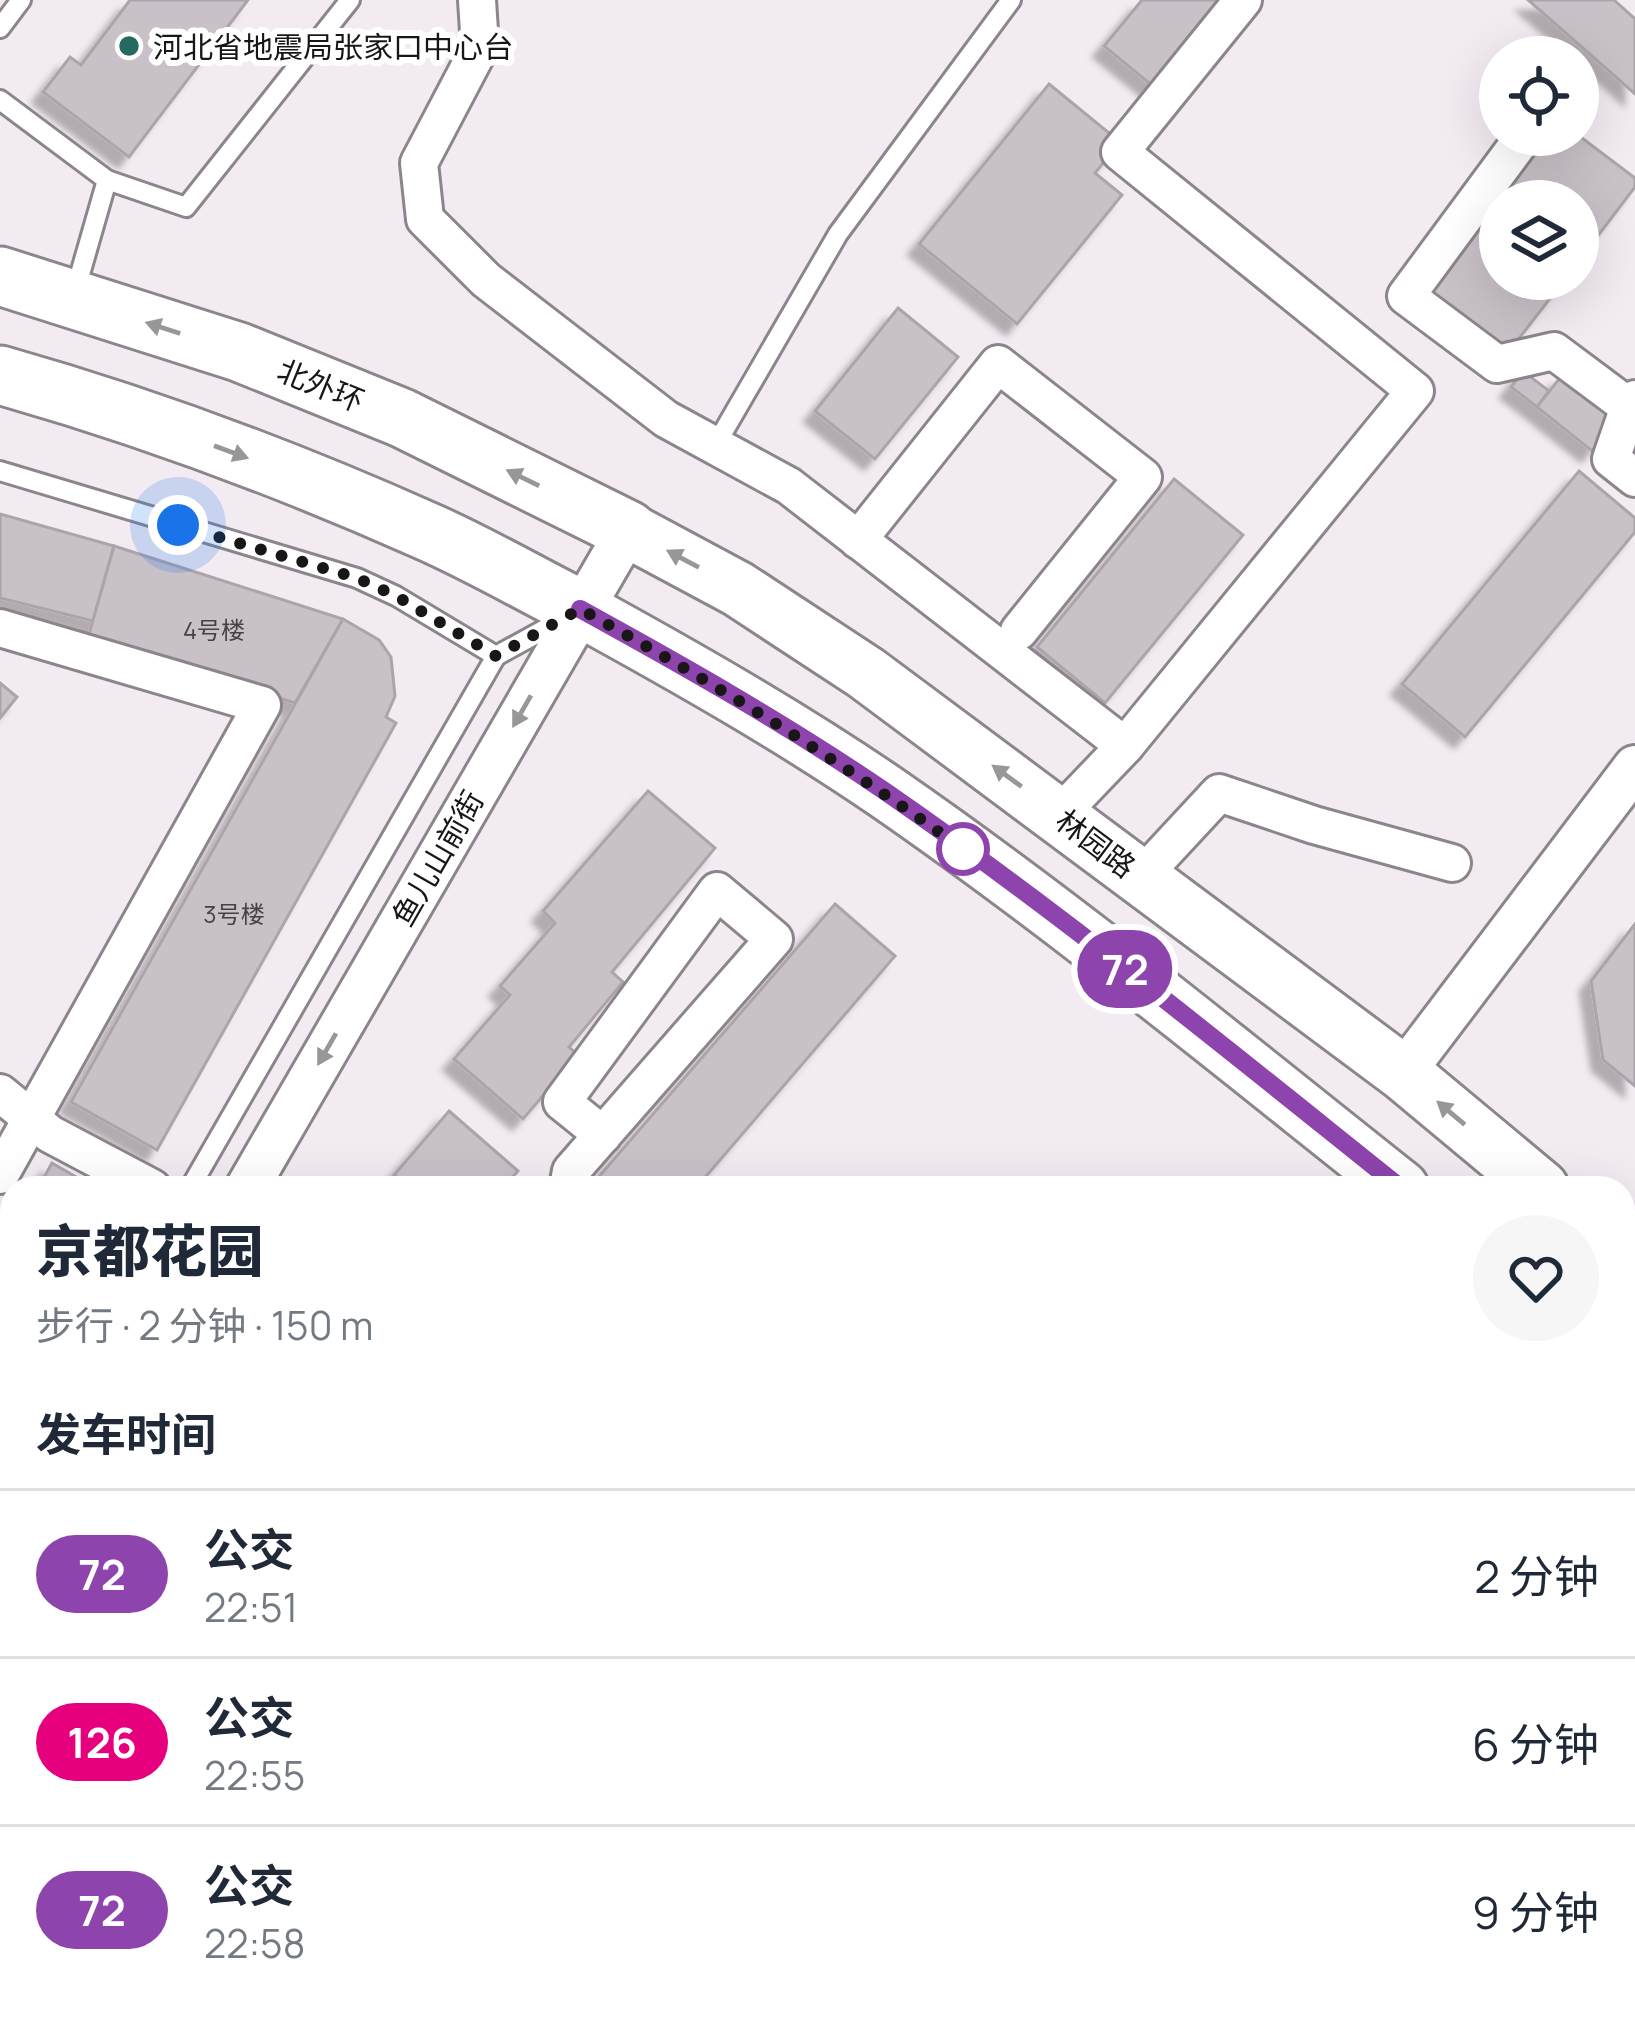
<!DOCTYPE html>
<html lang="zh">
<head>
<meta charset="utf-8">
<style>
  :root { --surface:#fff; --page:#f6f6f7; --text:#1f2937; --muted:#747a83; --line:#e0e1e3 }
  body { margin:0; font-family:Manrope,"Noto Sans SC",sans-serif; background:var(--page); color:var(--text); height:100vh; display:flex; flex-direction:column; font-size:45px; white-space:nowrap }
  * { box-sizing:border-box; margin:0 }
  p { font-size:39px; color:var(--muted) }
  .icon { flex:none; width:66px; height:66px; fill:none; stroke:currentColor; stroke-width:2; stroke-linecap:round; stroke-linejoin:round }
  .map { position:relative; flex:1; overflow:hidden }
  .sheet { position:absolute; left:0px; top:1176px; width:1635px; height:843px; display:flex; flex-direction:column; background:var(--surface); border-radius:36px 36px 0 0; box-shadow:0 12px 48px #0002 }
  .sheet>* { flex:none }
  .badge { padding:0 24px; border-radius:39px; font-size:42px; line-height:78px }
  .controls { position:absolute; left:1479px; top:36px; display:grid; gap:24px }
  .controls a { display:grid; place-items:center; width:120px; height:120px; border-radius:50%; background:var(--surface); box-shadow:0 12px 48px #0002; font-size:60px }
  .you { position:absolute; width:60px; height:60px; margin:-30px; border:9px solid #fff; border-radius:50%; background:#1a73e8; box-shadow:0 0 0 18px #1a73e833 }
  .map>.badge { position:absolute; translate:-50% -50%; box-shadow:0 0 0 6px #fff }
  h2 { padding:0 36px; font-size:45px; line-height:108px }
  .round { display:grid; place-items:center; flex:none; width:126px; height:126px; border-radius:63px; background:var(--page) }
  .head { display:flex; align-items:center; justify-content:space-between; height:204px; padding:0 36px }
  h1 { font-size:57px; font-weight:800; line-height:90px }
  ul { padding:0; list-style:none }
  li { display:flex; align-items:center; gap:36px; height:168px; padding:0 36px; border-top:3px solid var(--line) }
  li div { flex:1 }
  li b { display:block; font-size:45px }
  li em { font-style:normal }
  li .badge { min-width:132px; font-weight:700; text-align:center }
  .map>svg:first-child { display:block }
</style>
</head>
<body>
<div class="map">
<svg width="1635" height="2017" viewBox="0 0 1635 2017">
  <defs>
    <filter id="shadow"><feDropShadow dx="-11" dy="11" stdDeviation="3" flood-color="#0004"/></filter>
  </defs>
  <rect width="100%" height="100%" fill="#f3ebf2"/>
  <!-- building -->
  <g fill="#c9c1c8" stroke="#aca4ab" stroke-width="3" filter="url(#shadow)">
    <polygon points="130,0 248,0 129,157 43,92 70,57 81,65"/>
    <polygon points="1142,0 1228,0 1155,88 1104,46"/>
    <polygon points="1528,0 1614,0 1635,19 1635,94"/>
    <polygon points="1049,84 1120,142 1095,173 1122,195 1017,324 919,244"/>
    <polygon points="1549,135 1578,135 1635,178 1635,187 1578,262 1578,201 1500,201 1500,279 1565,279 1507,354 1428,294"/>
    <polygon points="898,308 958,357 875,459 815,411"/>
    <polygon points="1523,371 1549,391 1537,407 1511,387"/>
    <polygon points="1562,375 1618,419 1592,451 1537,407"/>
    <polygon points="1579,471 1635,518 1635,532 1465,737 1402,684"/>
    <polygon points="1174,479 1243,535 1105,703 1037,647"/>
    <polygon points="0,514 114,546 93,621 0,598"/>
    <polygon points="114,546 343,619 295,703 88,638"/>
    <polygon points="343,619 379,640 391,657 395,696 386,717 396,723 157,1150 71,1102"/>
    <polygon points="0,683 17,697 0,718"/>
    <polygon points="648,791 715,848 612,972 623,982 569,1047 578,1055 523,1119 454,1059 510,995 500,986 555,923 543,911"/>
    <polygon points="835,904 895,956 696,1188 589,1188"/>
    <polygon points="1635,924 1635,1086 1603,1060 1591,981"/>
    <polygon points="449,1111 518,1171 503,1188 405,1188 407,1186 394,1175"/>
    <polygon points="52,1163 95,1188 38,1188"/>
    <polygon points="12,1234 12,1403 0,1424 0,1256"/>
    <polygon points="1623,1491 1635,1500 1635,1547 1623,1537"/>
    <polygon points="1623,1537 1635,1547 1635,1584 1623,1599"/>
    <polygon points="1635,1674 1635,1712 1623,1727 1623,1688"/>
    <polygon points="12,1937 12,2007 190,2007 182,2017 9,2017 0,2010 0,1952"/>
    <polygon points="255,2007 361,2007 352,2017 247,2017"/>
    <polygon points="562,2007 672,2007 664,2017 554,2017"/>
    <polygon points="1007,2007 1075,2007 1087,2017 1018,2017"/>
  </g>
  <g fill="none" stroke-linecap="round" stroke-linejoin="round">
    <defs>
      <g id="service">
        <polyline points="0,28 21,0"/>
        <polyline points="0,100 107,180 74,295"/>
        <polyline points="107,180 186,207 350,0"/>
        <polyline points="715,446 838,234 1011,0"/>
        <polyline points="0,471 357,578 396,596 496,656 567,617"/>
        <polyline points="190,1188 496,656"/>
        <polyline points="0,1518 12,1497"/>
      </g>
      <g id="minor">
        <polyline points="477,0 480,47 419,163 425,219 486,280 666,419 789,486 1125,746 1059,815"/>
        <polyline points="1525,135 1406,296 1497,364 1554,351 1629,407 1635,399"/>
        <polyline points="1629,407 1611,459 1635,478"/>
        <polyline points="858,540 998,364 1143,477 1019,631"/>
        <polyline points="0,628 262,705 0,1175"/>
        <polyline points="1125,746 1415,391 1120,152 1243,0"/>
        <polyline points="1141,877 1219,793 1314,825 1452,863"/>
        <polyline points="0,1093 50,1134 152,1188"/>
        <polyline points="568,1188 571,1171 774,939 717,891 562,1102 603,1135"/>
        <polyline points="1623,1651 1635,1636"/>
        <polyline points="487,2007 499,2017"/>
        <polyline points="980,2007 991,2017"/>
        <polyline points="214,2017 223,2007"/>
        <polyline points="727,2017 735,2007"/>
      </g>
      <g id="tertiary">
        <polyline points="1403,1073 1635,767"/>
        <polyline points="247,1188 628,530"/>
        <polyline points="0,1619 12,1598"/>
      </g>
      <g id="primary">
        <polyline points="628,530 738,589 866,673 1403,1073 1541,1188"/>
        <path d="M580 609C684 666 788 725 886 792 1064 915 1232 1054 1401 1188"/>
        <polyline points="1623,1256 1635,1266"/>
        <polyline points="1623,1363 1635,1373"/>
      </g>
      <g id="trunk">
        <polyline points="0,276 239,352 402,418 628,530"/>
        <path d="M0 375C145 416 287 469 424 530 477 553 528 583 580 609"/>
      </g>
    </defs>
    <!-- service casing -->
    <use href="#service" stroke="#8c858b" stroke-width="24"/>
    <!-- minor casing -->
    <use href="#minor" stroke="#8c858b" stroke-width="42"/>
    <!-- tertiary casing -->
    <use href="#tertiary" stroke="#8c858b" stroke-width="48"/>
    <!-- primary casing -->
    <use href="#primary" stroke="#8c858b" stroke-width="60"/>
    <!-- trunk casing -->
    <use href="#trunk" stroke="#8c858b" stroke-width="63"/>
    <!-- service -->
    <use href="#service" stroke="#fff" stroke-width="18"/>
    <!-- minor -->
    <use href="#minor" stroke="#fff" stroke-width="36"/>
    <!-- tertiary -->
    <use href="#tertiary" stroke="#fff" stroke-width="42"/>
    <!-- primary -->
    <use href="#primary" stroke="#fff" stroke-width="54"/>
    <!-- trunk -->
    <use href="#trunk" stroke="#fff" stroke-width="57"/>
  </g>
  <!-- one-way arrows -->
  <defs><path id="oneway-solid" d="M-6-.8H1V-3.2L6.5 0L1 3.2V.8H-6Z" transform="scale(3)"/></defs>
  <g fill="#989697">
    <use href="#oneway-solid" transform="translate(163 328) rotate(-162)"/>
    <use href="#oneway-solid" transform="translate(231 452) rotate(20)"/>
    <use href="#oneway-solid" transform="translate(523 478) rotate(-154)"/>
    <use href="#oneway-solid" transform="translate(683 559) rotate(-152)"/>
    <use href="#oneway-solid" transform="translate(522 711) rotate(120)"/>
    <use href="#oneway-solid" transform="translate(1007 776) rotate(-144)"/>
    <use href="#oneway-solid" transform="translate(327 1049) rotate(120)"/>
    <use href="#oneway-solid" transform="translate(1451 1113) rotate(-140)"/>
  </g>
  <g fill="none" stroke-linecap="round" stroke-linejoin="round">
    <defs>
      <path id="line" d="M580 609C684 666 788 725 886 792 1064 915 1232 1053 1401 1188"/>
    </defs>
    <!-- line casing -->
    <use href="#line" stroke="#fff" stroke-width="27"/>
    <!-- line -->
    <use href="#line" stroke="#8e44ad" stroke-width="18"/>
    <!-- walk -->
    <path stroke="#191618" stroke-width="12" stroke-dasharray="0 21.6" d="M178 525 357 578 396 596 496 656 580 609C713 682 840 761 963 849"/>
  </g>
  <!-- markers -->
  <circle fill="#246a5e" stroke="#fff" stroke-width="4.5" cx="129" cy="46" r="12"/>
  <circle fill="#fff" stroke="#8e44ad" stroke-width="6" cx="963" cy="849" r="24"/>
  <g text-anchor="middle" dominant-baseline="central" stroke-width="12" stroke-linejoin="round" paint-order="stroke">
    <!-- number labels -->
    <g font-size="24" fill="#454144">
      <text x="214" y="629">4号楼</text>
      <text x="234" y="913">3号楼</text>
    </g>
    <!-- poi labels -->
    <g font-size="30" fill="#191618" stroke="#fff" text-anchor="start">
      <text x="153" y="46">河北省地震局张家口中心台</text>
    </g>
    <!-- street labels -->
    <g font-size="30" fill="#191618" stroke="#fff">
      <text transform="translate(321 385) rotate(22)">北外环</text>
      <text transform="translate(1096 843) rotate(37)">林园路</text>
      <text transform="translate(437 858) rotate(-60)">鱼儿山前街</text>
    </g>
  </g>
</svg>
<div class="controls">
<a><svg class="icon" aria-label="locate" viewBox="0 0 24 24"><circle cx="12" cy="12" r="6"/><path d="M12 2v4M12 18v4M2 12h4M18 12h4"/></svg></a>
<a><svg class="icon" aria-label="layers" viewBox="0 0 24 24"><path d="M12 4l9 5-9 5-9-5zM3 14l9 5 9-5"/></svg></a>
</div>
<div class="you" style="left:178px;top:525px"></div>
<b class="badge" style="left:1125px;top:969px;background:#8e44ad;color:#fff">72</b>
<section class="sheet">
<div class="head"><div><h1>京都花园</h1><p>步行 · 2 分钟 · 150 m</p></div><a class="round"><svg class="icon" aria-label="heart" viewBox="0 0 24 24"><path d="M12 20l-8-8c-3-5 5-10 8-4 3-6 11-1 8 4z"/></svg></a></div>
<h2>发车时间</h2>
<ul>
<li><span class="badge" style="background:#8e44ad;color:#fff">72</span><div><b>公交</b><p>22:51</p></div><em>2 分钟</em></li>
<li><span class="badge" style="background:#e6007e;color:#fff">126</span><div><b>公交</b><p>22:55</p></div><em>6 分钟</em></li>
<li><span class="badge" style="background:#8e44ad;color:#fff">72</span><div><b>公交</b><p>22:58</p></div><em>9 分钟</em></li>
</ul>
</section>
</div>
</body>
</html>
